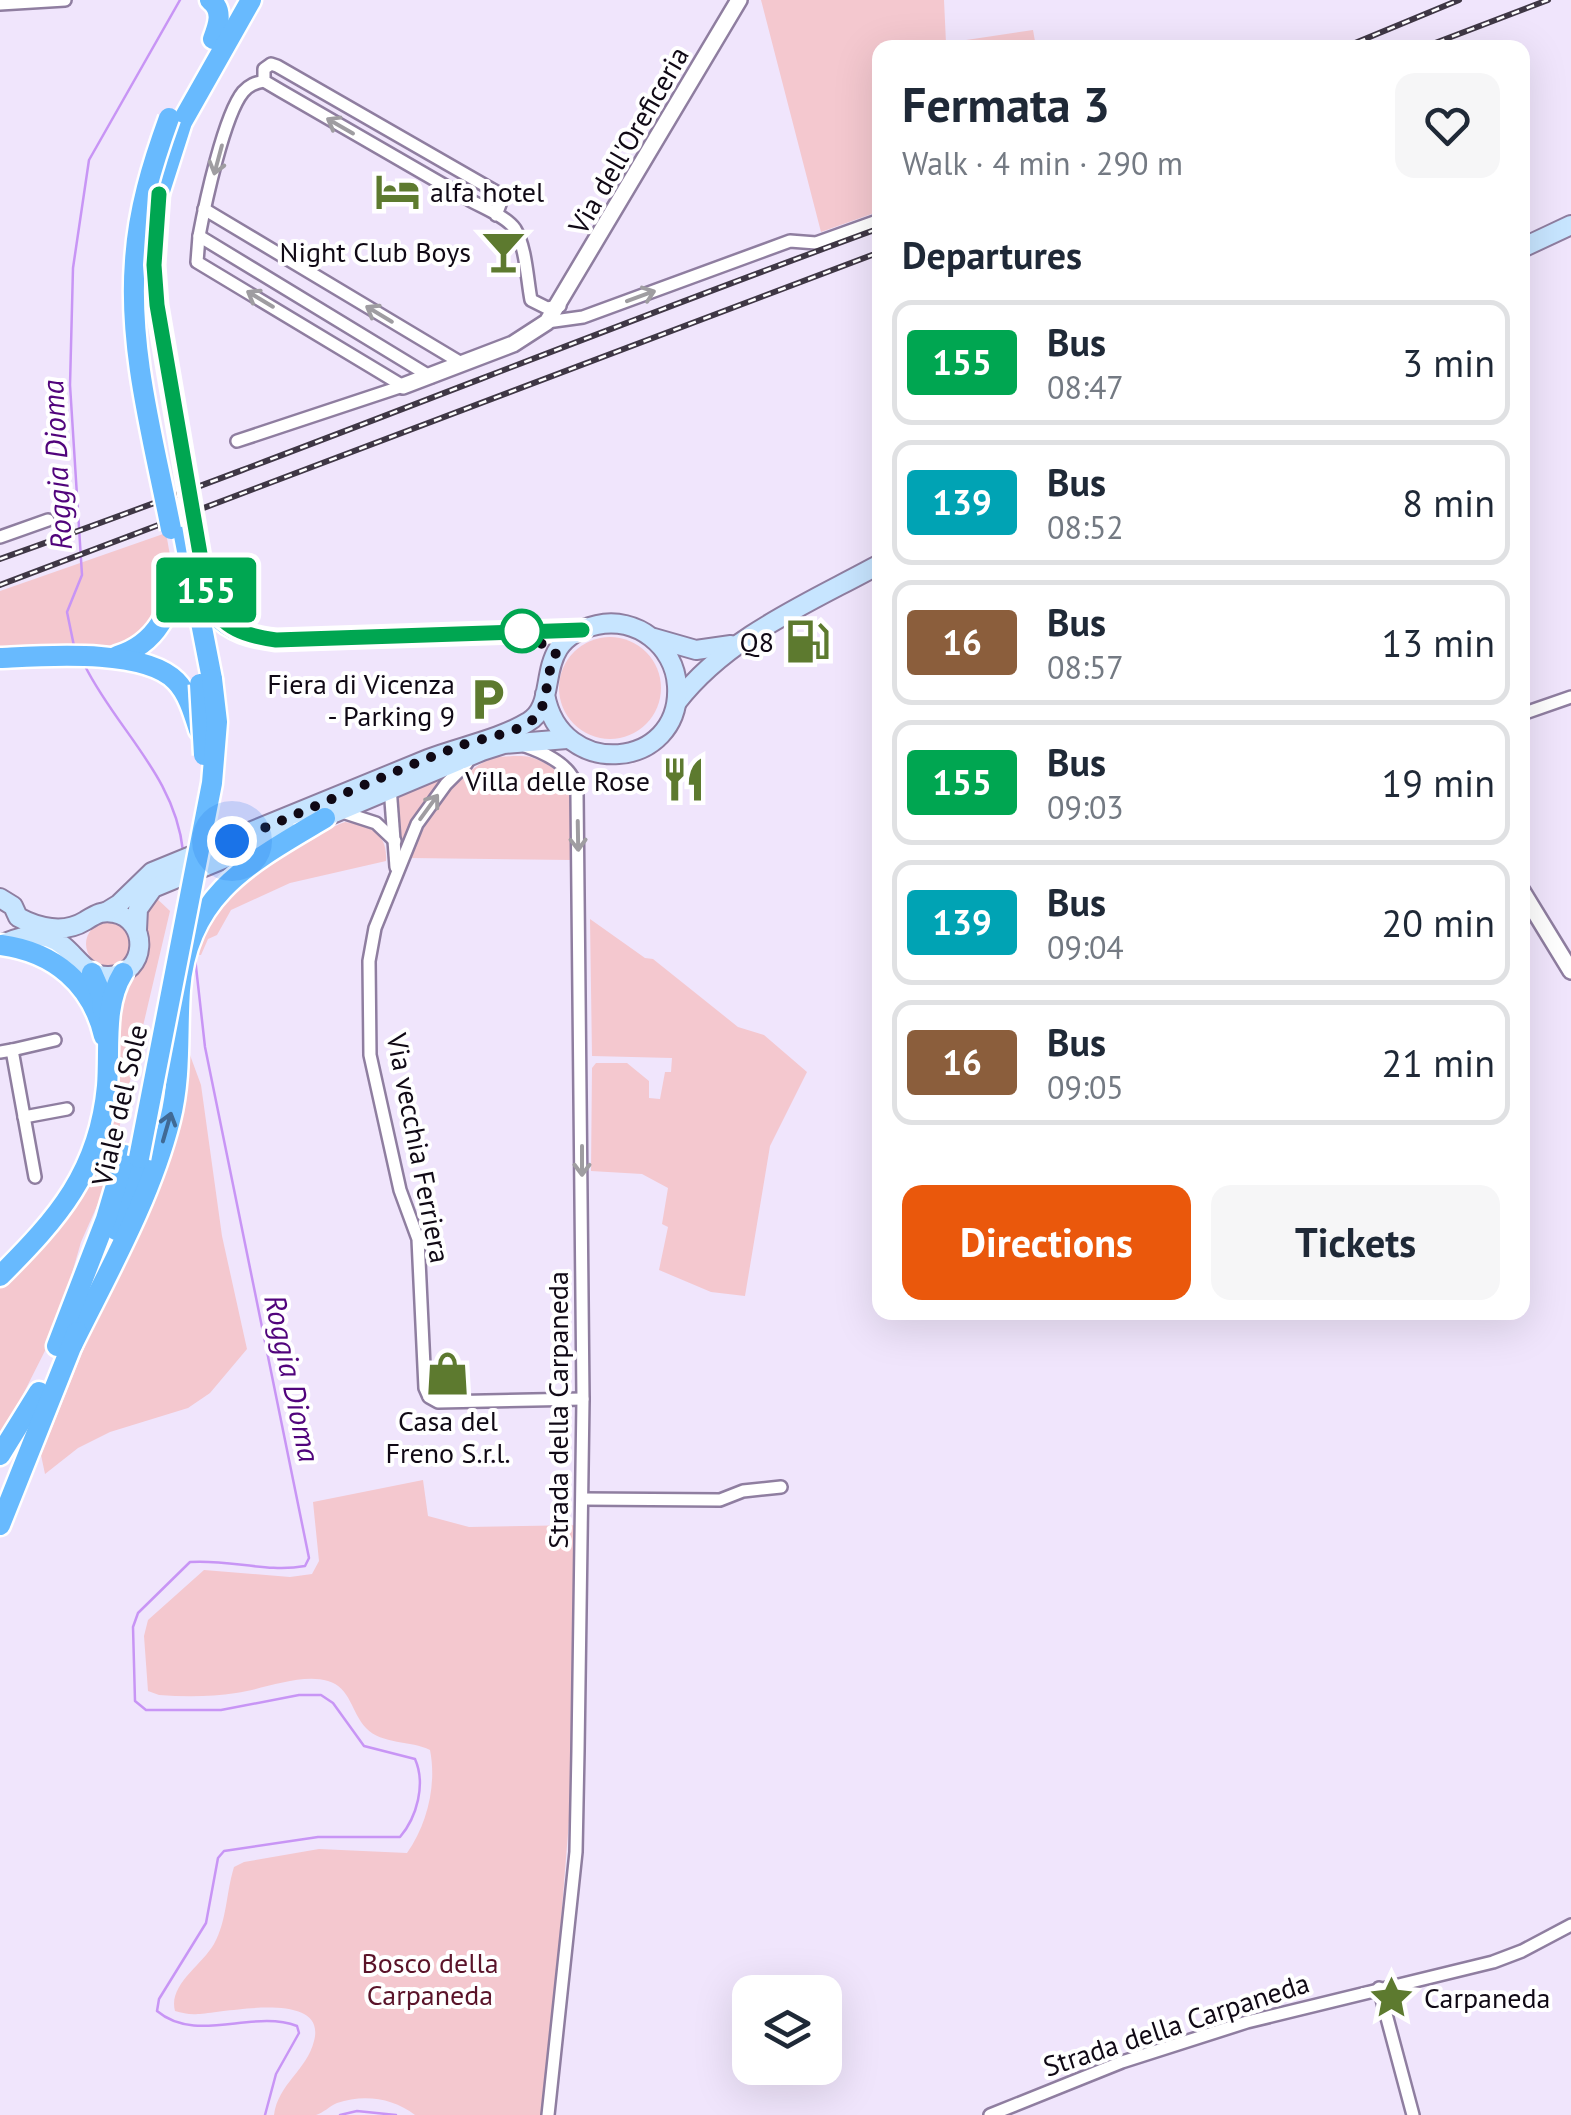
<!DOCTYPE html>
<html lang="en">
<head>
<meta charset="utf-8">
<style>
  :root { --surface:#fff; --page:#f6f6f7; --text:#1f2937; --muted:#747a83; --line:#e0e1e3; --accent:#ea580c }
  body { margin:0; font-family:"PT Sans",sans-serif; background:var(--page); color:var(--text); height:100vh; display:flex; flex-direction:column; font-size:38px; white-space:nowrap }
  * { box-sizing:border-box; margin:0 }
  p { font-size:32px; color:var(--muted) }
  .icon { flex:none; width:55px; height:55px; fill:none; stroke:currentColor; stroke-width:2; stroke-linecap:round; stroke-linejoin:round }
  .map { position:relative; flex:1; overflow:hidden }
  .panel { position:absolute; left:872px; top:40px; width:658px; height:1280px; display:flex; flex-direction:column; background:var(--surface); border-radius:20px; box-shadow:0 10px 40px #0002 }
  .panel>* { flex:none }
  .badge { padding:0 20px; border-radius:8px; font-size:35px; line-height:65px }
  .tools { position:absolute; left:732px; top:1975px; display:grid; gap:20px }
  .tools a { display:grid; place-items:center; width:110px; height:110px; border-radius:20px; background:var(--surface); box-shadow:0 10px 40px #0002; font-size:50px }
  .you { position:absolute; width:50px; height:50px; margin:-25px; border:8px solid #fff; border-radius:50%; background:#1a73e8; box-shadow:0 0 0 15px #1a73e833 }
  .map>.badge { position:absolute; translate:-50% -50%; box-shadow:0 0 0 5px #fff }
  h2 { padding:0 30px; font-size:38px; line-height:90px }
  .round { display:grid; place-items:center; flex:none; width:105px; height:105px; border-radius:20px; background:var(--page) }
  .summary { display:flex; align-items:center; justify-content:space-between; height:170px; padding:0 30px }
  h1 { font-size:48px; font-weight:800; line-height:75px }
  .primary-button { display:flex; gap:20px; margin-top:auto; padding:20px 30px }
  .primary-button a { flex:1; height:115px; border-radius:20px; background:var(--accent); color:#fff; font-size:40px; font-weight:800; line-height:115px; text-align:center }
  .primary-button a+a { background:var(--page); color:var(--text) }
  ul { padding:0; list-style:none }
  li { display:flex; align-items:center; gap:30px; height:125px; margin:0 20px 15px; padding:0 10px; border:5px solid var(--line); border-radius:20px }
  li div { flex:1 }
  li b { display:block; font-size:38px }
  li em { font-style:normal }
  li .badge { min-width:110px; font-weight:700; text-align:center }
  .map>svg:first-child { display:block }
</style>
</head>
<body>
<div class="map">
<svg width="1571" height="2115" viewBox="0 0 1571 2115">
  <rect width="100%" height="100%" fill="#f0e5fc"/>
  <!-- green -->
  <g fill="#f4c8cf">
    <polygon points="761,0 944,0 946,43 1033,30 1036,47 880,48 880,211 821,232"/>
    <polygon points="166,533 173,572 169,606 121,652 0,655 0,591"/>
    <circle cx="610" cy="688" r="51"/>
    <path d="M495 757C505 757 519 755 530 757 547 761 571 779 574 796L572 860 410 858C427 818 451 774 495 757Z"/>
    <polygon points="442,778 446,778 401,850 394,802 396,796"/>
    <path d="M345 822C370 826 388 833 386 861L290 883 231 910 217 935 208 939 201 955 194 954C219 892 253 871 310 841 322 834 332 826 345 822Z"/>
    <path d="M153 895 170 911 105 1188 81 1242 56 1329 0 1440V1284C31 1252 70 1220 91 1179 106 1150 113 1116 114 1083 115 1065 112 1046 115 1029 122 984 136 937 153 895Z"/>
    <polygon points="590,919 645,958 653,959 738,1027 764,1035 807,1072 770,1146 745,1296 711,1292 659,1270 668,1227 662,1224 668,1188 642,1174 591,1171 592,1068 596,1063 627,1063 649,1081 649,1098 660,1099 665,1072 671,1072 672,1058 592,1056"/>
    <circle cx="108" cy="944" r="22"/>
    <polygon points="190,1055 201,1085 222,1236 247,1349 210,1393 188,1408 110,1432 78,1448 45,1474 41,1455 91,1331 162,1173 182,1111"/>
    <path d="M423 1480 428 1516 469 1527 583 1525 574 1758 555 1996 562 2025 553 2115H415C393 2098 364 2094 337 2103 330 2106 323 2113 316 2115 304 2115 287 2115 274 2115 278 2084 307 2070 314 2041 328 1989 222 2013 198 2014 190 2015 183 2013 175 2011 168 1985 202 1965 214 1944 227 1921 226 1893 234 1867L244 1862 319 1849 407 1853C427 1825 437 1785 430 1750 411 1740 382 1745 366 1728 351 1712 351 1688 328 1681 301 1673 264 1689 236 1693 211 1697 185 1697 159 1695L148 1691 144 1636 148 1620 204 1570 290 1577 312 1574 319 1561 313 1502Z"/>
  </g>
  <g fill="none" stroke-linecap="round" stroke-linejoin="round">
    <!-- stream -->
    <g stroke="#c895f5" stroke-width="2.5">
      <polyline points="74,646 67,612 82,575 70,385 73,268 89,160 180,0"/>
      <path d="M85 666C117 730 175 776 183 851"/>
      <path d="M195 958 205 1047 309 1558 305 1566C267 1573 229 1559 190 1562L138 1613 133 1627 135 1701 146 1710H221L299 1695H321L333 1703 364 1746 415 1759C426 1784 417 1817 400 1837H318L224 1851 218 1858 206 1923 159 1999 157 2011C196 2044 253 2009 297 2026L299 2033 276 2074 265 2115"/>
      <polyline points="340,2115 357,2111 396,2115"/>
    </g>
    <defs>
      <g id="minor">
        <polyline points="0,4 65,0"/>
        <path d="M264 81C255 83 249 85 243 92 224 115 205 204 199 236L431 377"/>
        <polyline points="204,209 463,364"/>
        <path d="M496 215 502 199 498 193 277 66 271 64 264 69V81L281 91 468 199C481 207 506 216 515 229 526 247 527 279 531 300L547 308 560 306"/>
        <polyline points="199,236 197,262 403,386"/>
        <polyline points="547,322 583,317 790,241 816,243 880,220"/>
        <polyline points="237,441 403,386"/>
        <polyline points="0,537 48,520"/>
        <polyline points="1522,714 1571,697"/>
        <path d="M525 746C548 754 577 768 577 794L583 1399 578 1751 576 1852 548 2115"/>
        <polyline points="467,763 446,784 417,824 375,928 369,961 370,1055 400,1190 418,1239 425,1388 429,1397 438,1402 583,1399"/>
        <polyline points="390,787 396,867"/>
        <polyline points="339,811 376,823 395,841"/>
        <polyline points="12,1050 55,1040"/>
        <polyline points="0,1052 12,1050 35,1177"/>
        <polyline points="24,1117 67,1109"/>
        <polyline points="583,1499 720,1500 743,1491 781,1487"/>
        <polyline points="1379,1988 1413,2115"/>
        <polyline points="990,2115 1122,2062 1247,2022 1493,1962 1522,1951 1571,1925"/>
      </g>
      <g id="tertiary">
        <polyline points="403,386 513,344 547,322 739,0"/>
        <polyline points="1522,891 1571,971"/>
      </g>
      <g id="secondary">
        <polyline points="1522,248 1571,225"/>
        <polyline points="654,638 696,650 731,645"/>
        <path d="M677 702C728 636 809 603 880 564"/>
        <polyline points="313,822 482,751 504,744 567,739"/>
        <path d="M0 898 13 906 18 917C38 928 64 934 85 921 95 915 102 910 114 913 150 920 147 975 109 976 69 978 73 912 0 945"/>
        <path d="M106 912 119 904 152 872C244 835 336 797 428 759 459 747 500 739 528 722 563 702 528 640 597 625 636 616 675 646 677 686 682 770 560 781 545 694"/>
        <polyline points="137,930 138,909 153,888 289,832"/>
      </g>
      <g id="trunk">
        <path d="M210 0C224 10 218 26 213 39"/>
        <polyline points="159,194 182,122 251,0"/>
        <polyline points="182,525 212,679"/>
        <path d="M214 613C230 632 252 637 276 640L582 630"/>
        <path d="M117 656C157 644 172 610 178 571"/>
        <path d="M0 658C44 656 144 648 176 681 188 693 194 714 199 730"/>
        <path d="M1 945C54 952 92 984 104 1036"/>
        <polyline points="92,973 102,996 103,1010"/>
        <polyline points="116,1230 139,1158"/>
        <path d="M0 1276C58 1218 99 1172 107 1086 110 1049 103 1005 123 973"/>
        <path d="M72 1345C108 1272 150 1199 170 1120 181 1076 177 1034 180 990 187 894 251 862 325 818"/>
        <polyline points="57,1346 106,1219 125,1155"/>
        <polyline points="0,1455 39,1392"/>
        <polyline points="0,1525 77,1332"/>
      </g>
    </defs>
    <!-- minor casing -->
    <use href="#minor" stroke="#8f7ea0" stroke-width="16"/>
    <!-- tertiary casing -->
    <use href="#tertiary" stroke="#8f7ea0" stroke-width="20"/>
    <!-- secondary casing -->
    <use href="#secondary" stroke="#8f7ea0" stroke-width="22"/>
    <!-- trunk casing -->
    <use href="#trunk" stroke="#fff" stroke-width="25"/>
    <!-- minor -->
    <use href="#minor" stroke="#fff" stroke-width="11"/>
    <!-- tertiary -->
    <use href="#tertiary" stroke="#fff" stroke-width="15"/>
    <!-- secondary -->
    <use href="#secondary" stroke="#c7e5ff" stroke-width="18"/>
    <!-- trunk -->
    <use href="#trunk" stroke="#68bafe" stroke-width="20"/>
    <defs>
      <g id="rail">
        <polyline points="1343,48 1459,0"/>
        <polyline points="1422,48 1548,0"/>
        <path d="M0 559C296 454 586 335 880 228"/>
        <polyline points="0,585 880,252"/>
      </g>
    </defs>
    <!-- rail casing -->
    <use href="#rail" stroke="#3f3745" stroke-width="6"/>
    <!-- rail -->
    <use href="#rail" stroke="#fff" stroke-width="2.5" stroke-dasharray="8" stroke-linecap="butt"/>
    <defs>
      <g id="trunk-bridge">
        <path d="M169 118C152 165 138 211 135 261 128 350 154 442 171 529"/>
        <polyline points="159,194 154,265 157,305 205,586 214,613"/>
        <polyline points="200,684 204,755"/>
        <polyline points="139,1158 212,783 217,722 212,679"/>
      </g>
    </defs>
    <!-- trunk-bridge casing -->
    <use href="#trunk-bridge" stroke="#fff" stroke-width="25" stroke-linecap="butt"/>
    <!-- trunk-bridge -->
    <use href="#trunk-bridge" stroke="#68bafe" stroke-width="20"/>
  </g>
  <!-- one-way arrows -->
  <defs><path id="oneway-shaft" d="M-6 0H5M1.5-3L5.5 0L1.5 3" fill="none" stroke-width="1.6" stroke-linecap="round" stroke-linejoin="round" transform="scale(2.5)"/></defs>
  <g stroke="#9f9da1">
    <use href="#oneway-shaft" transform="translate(340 126) rotate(-150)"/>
    <use href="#oneway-shaft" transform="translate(218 160) rotate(105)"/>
    <use href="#oneway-shaft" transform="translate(641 296) rotate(-20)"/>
    <use href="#oneway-shaft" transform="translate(260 299) rotate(-149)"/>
    <use href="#oneway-shaft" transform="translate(379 314) rotate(-149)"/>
    <use href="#oneway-shaft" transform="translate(429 807) rotate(-54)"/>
    <use href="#oneway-shaft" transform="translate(578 836) rotate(89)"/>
    <use href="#oneway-shaft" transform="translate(582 1161) rotate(90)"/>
  </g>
  <use stroke="#406a95" href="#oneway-shaft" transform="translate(167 1127) rotate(-74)"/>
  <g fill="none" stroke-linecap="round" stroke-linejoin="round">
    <defs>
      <path id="line" d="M159 194 154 265 157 305 208 600C223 629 246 636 276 640L582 630"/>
    </defs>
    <!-- line casing -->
    <use href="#line" stroke="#fff" stroke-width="22"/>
    <!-- line -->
    <use href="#line" stroke="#00a651" stroke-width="15"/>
    <!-- walk -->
    <path stroke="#100915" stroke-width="10" stroke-dasharray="0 18" d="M232 841C310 810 385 774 462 745 485 737 517 734 535 718 549 705 545 673 556 653L522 631"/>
  </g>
  <!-- icons -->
  <defs>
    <symbol id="hotel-bare" viewBox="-9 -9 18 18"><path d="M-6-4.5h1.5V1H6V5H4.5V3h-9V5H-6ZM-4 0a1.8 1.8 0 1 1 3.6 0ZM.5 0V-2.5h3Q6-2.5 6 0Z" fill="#5d7a2f" stroke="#fff" stroke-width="2.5" paint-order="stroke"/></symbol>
    <symbol id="bar-bare" viewBox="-9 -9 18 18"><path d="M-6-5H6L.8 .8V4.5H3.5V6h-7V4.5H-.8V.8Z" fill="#5d7a2f" stroke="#fff" stroke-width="2.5" paint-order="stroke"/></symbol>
    <symbol id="fuel-bare" viewBox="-9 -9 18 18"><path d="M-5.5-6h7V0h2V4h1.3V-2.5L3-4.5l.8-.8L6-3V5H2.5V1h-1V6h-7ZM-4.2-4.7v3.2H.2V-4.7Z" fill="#5d7a2f" stroke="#fff" stroke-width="2.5" paint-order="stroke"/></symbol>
    <symbol id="parking-bare" viewBox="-9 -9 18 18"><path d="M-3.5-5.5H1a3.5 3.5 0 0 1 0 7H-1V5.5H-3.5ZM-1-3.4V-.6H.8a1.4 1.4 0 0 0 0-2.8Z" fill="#5d7a2f" stroke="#fff" stroke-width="2.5" paint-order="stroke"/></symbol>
    <symbol id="restaurant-bare" viewBox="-9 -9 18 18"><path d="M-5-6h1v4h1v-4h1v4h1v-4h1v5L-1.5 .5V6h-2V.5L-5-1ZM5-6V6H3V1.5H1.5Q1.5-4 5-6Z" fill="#5d7a2f" stroke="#fff" stroke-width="2.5" paint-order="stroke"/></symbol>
    <symbol id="shop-bare" viewBox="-9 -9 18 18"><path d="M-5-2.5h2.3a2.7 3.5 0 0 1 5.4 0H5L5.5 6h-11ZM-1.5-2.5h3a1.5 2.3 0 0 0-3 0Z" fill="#5d7a2f" stroke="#fff" stroke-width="2.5" paint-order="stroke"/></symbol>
    <symbol id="sight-bare" viewBox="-9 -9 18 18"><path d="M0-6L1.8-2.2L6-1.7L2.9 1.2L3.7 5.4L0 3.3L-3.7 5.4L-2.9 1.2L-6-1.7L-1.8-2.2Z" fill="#5d7a2f" stroke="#fff" stroke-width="2.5" paint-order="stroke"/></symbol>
  </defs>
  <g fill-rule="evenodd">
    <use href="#hotel-bare" x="366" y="160" width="63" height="63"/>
    <use href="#bar-bare" x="472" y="220" width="63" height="63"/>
    <use href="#fuel-bare" x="776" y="610" width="63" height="63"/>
    <use href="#parking-bare" x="456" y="668" width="63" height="63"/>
    <use href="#restaurant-bare" x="652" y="748" width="63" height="63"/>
    <use href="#shop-bare" x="416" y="1342" width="63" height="63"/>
    <use href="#sight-bare" x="1360" y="1966" width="63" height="63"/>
  </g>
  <!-- markers -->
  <circle fill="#fff" stroke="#00a651" stroke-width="5" cx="522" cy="631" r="20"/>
  <g text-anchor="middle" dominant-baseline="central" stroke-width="8" stroke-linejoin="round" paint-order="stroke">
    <!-- street labels -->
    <g font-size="28" fill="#100915" stroke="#fff">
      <text transform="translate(628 140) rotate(-60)">Via dell'Oreficeria</text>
      <text transform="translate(119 1105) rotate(-77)">Viale del Sole</text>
      <text transform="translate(419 1148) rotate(79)">Via vecchia Ferriera</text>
      <text transform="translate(557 1410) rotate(-90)">Strada della Carpaneda</text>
      <text transform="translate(1176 2024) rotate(-18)">Strada della Carpaneda</text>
    </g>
    <!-- poi labels -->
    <g font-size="28" fill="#100915" stroke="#fff" text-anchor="end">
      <text x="430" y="191" text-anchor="start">alfa hotel</text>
      <text x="471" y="251">Night Club Boys</text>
      <text x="774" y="641">Q8</text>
      <text x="455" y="683">Fiera di Vicenza<tspan x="455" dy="32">- Parking 9</tspan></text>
      <text x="650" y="780">Villa delle Rose</text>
      <text x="448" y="1420" text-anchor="middle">Casa del<tspan x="448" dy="32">Freno S.r.l.</tspan></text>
      <text x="1424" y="1997" text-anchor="start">Carpaneda</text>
    </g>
    <!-- park labels -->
    <g font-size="28" fill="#5a1329" stroke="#fff">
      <text x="430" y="1962">Bosco della<tspan x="430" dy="32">Carpaneda</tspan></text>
    </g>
    <!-- water labels -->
    <g font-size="30" font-style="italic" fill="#51047c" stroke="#fff">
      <text transform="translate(56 465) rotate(-93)">Roggia Dioma</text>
      <text transform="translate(293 1378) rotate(78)">Roggia Dioma</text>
    </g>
  </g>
</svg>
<div class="tools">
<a><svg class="icon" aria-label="layers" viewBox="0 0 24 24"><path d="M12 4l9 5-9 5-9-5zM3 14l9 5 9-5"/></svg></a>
</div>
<div class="you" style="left:232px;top:841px"></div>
<b class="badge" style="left:206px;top:590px;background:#00a651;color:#fff">155</b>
<section class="panel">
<div class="summary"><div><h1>Fermata 3</h1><p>Walk · 4 min · 290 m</p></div><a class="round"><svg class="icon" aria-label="heart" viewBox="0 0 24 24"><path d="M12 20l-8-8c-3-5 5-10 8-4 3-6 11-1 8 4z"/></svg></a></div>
<h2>Departures</h2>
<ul>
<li><span class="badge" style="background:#00a651;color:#fff">155</span><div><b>Bus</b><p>08:47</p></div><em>3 min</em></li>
<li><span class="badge" style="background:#00a3b4;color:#fff">139</span><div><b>Bus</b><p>08:52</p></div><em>8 min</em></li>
<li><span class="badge" style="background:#8b5e3c;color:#fff">16</span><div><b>Bus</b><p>08:57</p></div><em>13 min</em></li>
<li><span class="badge" style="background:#00a651;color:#fff">155</span><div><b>Bus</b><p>09:03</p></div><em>19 min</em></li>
<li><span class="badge" style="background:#00a3b4;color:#fff">139</span><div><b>Bus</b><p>09:04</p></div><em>20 min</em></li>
<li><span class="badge" style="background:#8b5e3c;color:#fff">16</span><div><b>Bus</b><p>09:05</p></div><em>21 min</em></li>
</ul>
<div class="primary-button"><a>Directions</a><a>Tickets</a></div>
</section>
</div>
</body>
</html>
